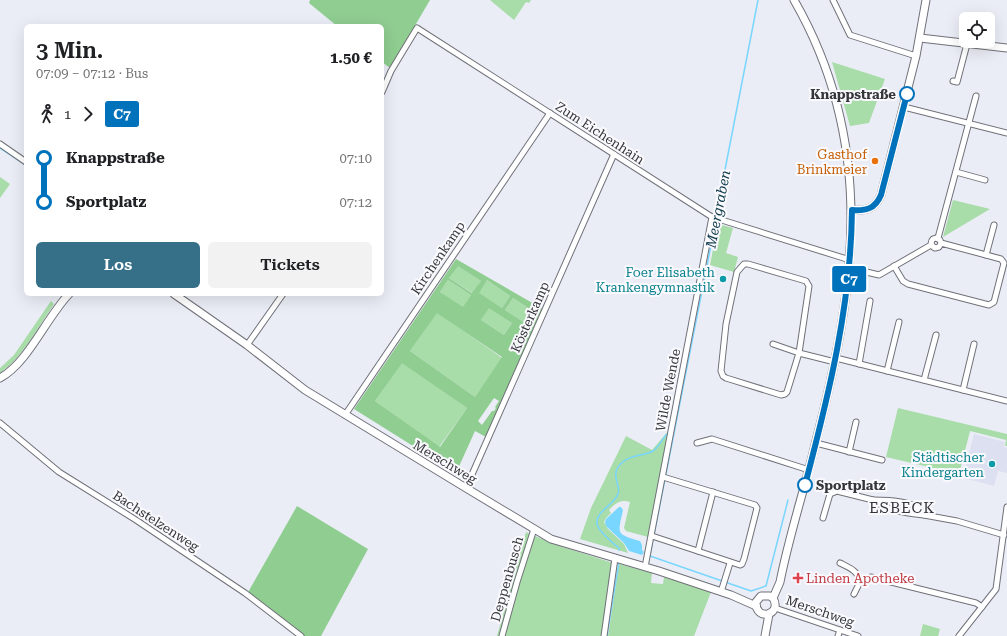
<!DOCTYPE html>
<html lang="de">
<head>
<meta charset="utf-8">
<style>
  :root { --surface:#fff; --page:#f2f2f2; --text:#202124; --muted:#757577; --accent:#366f88 }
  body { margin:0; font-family:"Roboto Serif",serif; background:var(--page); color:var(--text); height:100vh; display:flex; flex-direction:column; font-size:15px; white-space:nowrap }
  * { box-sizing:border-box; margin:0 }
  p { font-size:13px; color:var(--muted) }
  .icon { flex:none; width:22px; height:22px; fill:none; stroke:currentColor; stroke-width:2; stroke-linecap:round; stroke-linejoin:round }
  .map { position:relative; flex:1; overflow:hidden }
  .drawer { position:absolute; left:24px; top:24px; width:360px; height:272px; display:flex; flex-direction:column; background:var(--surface); border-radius:6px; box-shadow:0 4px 16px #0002 }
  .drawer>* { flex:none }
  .badge { padding:0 8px; border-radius:3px; font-size:14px; line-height:26px }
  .fabs { position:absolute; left:959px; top:12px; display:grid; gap:8px }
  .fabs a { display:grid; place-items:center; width:36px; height:36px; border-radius:6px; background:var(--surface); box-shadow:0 4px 16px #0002; font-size:20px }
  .map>.badge { position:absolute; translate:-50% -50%; box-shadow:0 0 0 2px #fff }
  .legs { display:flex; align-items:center; gap:6px; height:44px; padding:0 12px; font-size:13px }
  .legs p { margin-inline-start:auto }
  .headline { display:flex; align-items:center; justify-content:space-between; height:68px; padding:0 12px }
  h1 { font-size:22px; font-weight:600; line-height:30px }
  .button { display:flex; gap:8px; margin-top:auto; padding:8px 12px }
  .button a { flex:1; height:46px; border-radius:6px; background:var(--accent); color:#fff; font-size:16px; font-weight:600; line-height:46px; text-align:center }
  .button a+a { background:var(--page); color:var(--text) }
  ul { padding:0 12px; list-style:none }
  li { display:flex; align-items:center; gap:14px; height:44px; font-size:15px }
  li i { display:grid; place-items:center; width:6px; height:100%; margin:0 5px; background:currentColor }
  li i::after { content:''; width:10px; height:10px; margin:-5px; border:3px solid; border-radius:50%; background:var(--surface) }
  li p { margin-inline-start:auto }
  li:first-child i { background:linear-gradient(#0000 50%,currentColor 0) }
  li:last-child i { background:linear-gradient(currentColor 50%,#0000 0) }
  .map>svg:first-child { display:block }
</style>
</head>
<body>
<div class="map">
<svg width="1007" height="636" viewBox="0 0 1007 636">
  <rect width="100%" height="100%" fill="#ebedf6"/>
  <!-- built -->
  <polygon fill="#dde0f1" points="974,434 1005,442 1004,447 1007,448 1007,473 998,471 994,486 963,478"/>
  <!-- green -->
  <g fill="#a8dca8">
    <polygon points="490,0 531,0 529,3 526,2 514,20"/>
    <polygon points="832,62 885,79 869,123 850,126"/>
    <polygon points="0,177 10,184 0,198"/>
    <polygon points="953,200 990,209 943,237"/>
    <polygon points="718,224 733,228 726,253 738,257 734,272 710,265"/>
    <polygon points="457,265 481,281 473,293 449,278"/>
    <polygon points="448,280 471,295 463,308 440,292"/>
    <polygon points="487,280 510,296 502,308 478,293"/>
    <polygon points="513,298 536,313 528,325 505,310"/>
    <path d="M51 301 54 304C38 327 23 357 0 373V368L14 355Z"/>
    <polygon points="489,307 512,323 504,335 481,320"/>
    <polygon points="437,312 502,358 475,397 410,351"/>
    <polygon points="402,362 467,408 439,447 375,401"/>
    <polygon points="898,408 1007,434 1007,446 1005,446 1006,440 970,431 959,474 886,457"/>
    <path d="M670 429 648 537 626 531 624 528 630 502C620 499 616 503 609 510L611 513 606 518 604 522 608 529 624 544 628 553 580 539 591 508 626 436 652 450Z"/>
    <polygon points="526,532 530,534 500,636 497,636"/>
    <polygon points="535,536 560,546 613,563 603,636 504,636 533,538"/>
    <polygon points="619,564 652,573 651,583 663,584 664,577 711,592 694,636 608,636"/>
    <polygon points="923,624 940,629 938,636 920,636"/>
  </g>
  <!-- forest -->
  <g fill="#8fcd90" fill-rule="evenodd">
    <polygon points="310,0 430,0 390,68 382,62 382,26 337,26 309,3"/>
    <path d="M456 259 543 309 486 437 475 431 456 473 354 409ZM458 266 481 281 472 293 449 278ZM448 280 471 295 463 307 440 292ZM487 280 510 296 502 308 479 293ZM513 298 536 313 528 325 505 310ZM489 308 512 323 504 335 481 320ZM437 313 502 357 475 397 410 351ZM402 363 467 408 440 447 375 401ZM494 398 499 401 495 407 496 408 494 411H492L482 425 478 421Z"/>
    <polygon points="297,506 368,549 321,636 303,636 247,594"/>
  </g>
  <!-- water -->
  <path fill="#79d6ff" d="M619 507H621L623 510C618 534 615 534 640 541L642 545V550L644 552 642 555 629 551 624 543 606 526 605 522 606 519Z"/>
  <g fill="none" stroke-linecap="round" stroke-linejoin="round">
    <!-- stream -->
    <g stroke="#79d6ff" stroke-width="1.5">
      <polyline points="0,148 26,165"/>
      <polyline points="716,216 758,0"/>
      <path d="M619 550V548C613 543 597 531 597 523 596 511 614 505 618 494 622 485 607 474 624 461 632 455 644 456 653 451 658 448 662 440 666 435L669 433"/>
      <polyline points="650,556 751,591 766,586 788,500"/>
      <polyline points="649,560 716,220"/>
      <polyline points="607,636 619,562"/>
    </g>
    <defs>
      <g id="street">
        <polyline points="833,0 850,35 916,56"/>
        <polyline points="953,81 957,82 967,44"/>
        <polyline points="382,92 391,71 417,28 712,217 850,260"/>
        <polyline points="904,107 1007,133"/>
        <polyline points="0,144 26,162"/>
        <polyline points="956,172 985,180"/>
        <polyline points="938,238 976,96"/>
        <polyline points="986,255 994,225"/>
        <polygon points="744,264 748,264 806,281 809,286 799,353 787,392 785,394 781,395 726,378 723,376 721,371 726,324 737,272"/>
        <path d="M894 266 903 281 908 284 989 305 994 302 1004 263 1001 259 941 243 940 240 936 238 933 239C930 242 931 246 935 248L939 247 941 243"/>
        <polyline points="850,268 879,275 931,245"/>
        <polyline points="773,344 799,353 835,362"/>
        <polyline points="247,345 283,294"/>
        <polyline points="836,358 1007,401"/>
        <polyline points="859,364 870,301"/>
        <polyline points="887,371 899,322"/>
        <polyline points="924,380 936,335"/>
        <polyline points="963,390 974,344"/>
        <polyline points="345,415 550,113"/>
        <polyline points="0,423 59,472 136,520 245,593 301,636"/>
        <polyline points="697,443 712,439 809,470"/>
        <polyline points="816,443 882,460"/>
        <polyline points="849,452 856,422"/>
        <polyline points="466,488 614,154"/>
        <path d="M873 500C884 500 909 501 918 508 920 510 922 513 924 515 906 513 888 511 873 500Z"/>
        <polyline points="924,515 957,521 1004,535"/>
        <polyline points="823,518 830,494 837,491 873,500"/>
        <polyline points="652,536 740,565 742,564 744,559 757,508 755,505 663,477"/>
        <polyline points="698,551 713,492"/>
        <path d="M840 563C848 567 859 571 860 582"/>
        <polyline points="645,567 712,217"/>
        <polyline points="721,592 730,563"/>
        <polyline points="854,594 860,582 871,577 976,603 982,607"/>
        <polyline points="775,608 858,636"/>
        <polyline points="502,636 517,582 534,529"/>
        <polyline points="604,636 615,558"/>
        <polyline points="838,636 840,630"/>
        <polyline points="959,636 996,589 1007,507"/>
      </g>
      <g id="secondary">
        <polyline points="920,38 1007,48"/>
        <path d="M852 210C866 211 875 209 881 195L916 56 926 0"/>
        <polyline points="174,294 247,345 305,390 466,488 551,539 659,571 731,595 756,606"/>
        <path d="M0 378C28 363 46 318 69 294"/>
        <path d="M773 598 770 596H761L756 602C755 622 783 615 773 598L780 582C789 536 804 491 815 445 855 291 878 146 794 0"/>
        <polyline points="765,636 769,614"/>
      </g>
    </defs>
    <!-- street casing -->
    <use href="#street" stroke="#707179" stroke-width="7"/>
    <!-- secondary casing -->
    <use href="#secondary" stroke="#707179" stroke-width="9"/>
    <!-- street -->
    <use href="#street" stroke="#fff" stroke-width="5"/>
    <!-- secondary -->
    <use href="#secondary" stroke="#fff" stroke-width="7"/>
  </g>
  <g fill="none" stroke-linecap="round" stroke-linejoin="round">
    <defs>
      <path id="line-1" d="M805 485C829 394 851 305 852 210 866 211 875 209 881 195L907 94"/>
    </defs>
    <!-- line-1 casing -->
    <use href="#line-1" stroke="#fff" stroke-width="9"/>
    <!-- line-1 -->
    <use href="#line-1" stroke="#0072bc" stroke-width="6"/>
  </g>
  <!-- markers -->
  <g fill="#fff" stroke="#0072bc" stroke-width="2">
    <circle cx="907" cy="94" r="7"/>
    <circle cx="805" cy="485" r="7"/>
  </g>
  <circle fill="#e8710a" stroke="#fafafe" stroke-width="1.5" cx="875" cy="161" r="4"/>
  <g fill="#0f9aa8" stroke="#fafafe" stroke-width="1.5">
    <circle cx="723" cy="279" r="4"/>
    <circle cx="992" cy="464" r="4"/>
  </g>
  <path fill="#e0444e" stroke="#fafafe" stroke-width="1.5" d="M796 572h4v4h4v4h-4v4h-4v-4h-4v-4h4z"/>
  <g text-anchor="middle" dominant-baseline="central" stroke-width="4" stroke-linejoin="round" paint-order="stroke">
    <!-- stop labels -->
    <g font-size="13" font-weight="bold" fill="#35363a" stroke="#fafafe" text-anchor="end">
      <text x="896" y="94">Knappstraße</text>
      <text x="816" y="485" text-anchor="start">Sportplatz</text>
    </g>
    <!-- street labels -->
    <g font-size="13" fill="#35363a" stroke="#fafafe">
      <text transform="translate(600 133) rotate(33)">Zum Eichenhain</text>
      <text transform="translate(438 258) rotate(-56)">Kirchenkamp</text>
      <text transform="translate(530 317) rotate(-66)">Kösterkamp</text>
      <text transform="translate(668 390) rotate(-79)">Wilde Wende</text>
      <text transform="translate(445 462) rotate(31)">Merschweg</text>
      <text transform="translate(156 521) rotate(33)">Bachstelzenweg</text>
      <text transform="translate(507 579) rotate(-74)">Deppenbusch</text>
      <text transform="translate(820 611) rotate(19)">Merschweg</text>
    </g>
    <!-- food labels -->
    <g font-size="13" fill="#c56008" stroke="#fafafe" text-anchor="end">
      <text x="867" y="154">Gasthof<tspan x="867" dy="15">Brinkmeier</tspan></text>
    </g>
    <!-- culture labels -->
    <g font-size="13" fill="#0d838f" stroke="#fafafe" text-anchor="end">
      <text x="715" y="272">Foer Elisabeth<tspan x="715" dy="15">Krankengymnastik</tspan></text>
      <text x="984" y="457">Städtischer<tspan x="984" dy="15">Kindergarten</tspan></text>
    </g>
    <!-- health labels -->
    <g font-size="13" fill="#be3a42" stroke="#fafafe" text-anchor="start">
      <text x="806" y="578">Linden Apotheke</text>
    </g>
    <!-- water labels -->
    <g font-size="14" font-style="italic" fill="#0c3848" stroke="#fafafe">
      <text transform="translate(718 209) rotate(-79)">Meergraben</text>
    </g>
    <!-- quarter labels -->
    <g font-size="15" letter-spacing="1" fill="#35363a" stroke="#fafafe">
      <text x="902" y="508">ESBECK</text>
    </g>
  </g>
</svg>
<div class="fabs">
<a><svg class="icon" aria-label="locate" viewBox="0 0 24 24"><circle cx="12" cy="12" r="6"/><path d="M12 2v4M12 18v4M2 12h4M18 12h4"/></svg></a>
</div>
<b class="badge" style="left:849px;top:279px;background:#0072bc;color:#fff">C7</b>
<section class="drawer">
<div class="headline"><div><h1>3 Min.</h1><p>07:09 – 07:12 · Bus</p></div><b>1.50 €</b></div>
<div class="legs"><svg class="icon" aria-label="walk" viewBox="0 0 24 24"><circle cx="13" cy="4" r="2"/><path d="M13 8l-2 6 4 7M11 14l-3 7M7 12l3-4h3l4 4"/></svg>1<svg class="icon" aria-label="forward" viewBox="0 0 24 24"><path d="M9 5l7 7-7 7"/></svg><b class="badge" style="background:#0072bc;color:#fff">C7</b></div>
<ul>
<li><i style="color:#0072bc"></i><b>Knappstraße</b><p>07:10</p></li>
<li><i style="color:#0072bc"></i><b>Sportplatz</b><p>07:12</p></li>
</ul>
<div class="button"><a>Los</a><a>Tickets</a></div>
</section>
</div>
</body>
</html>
